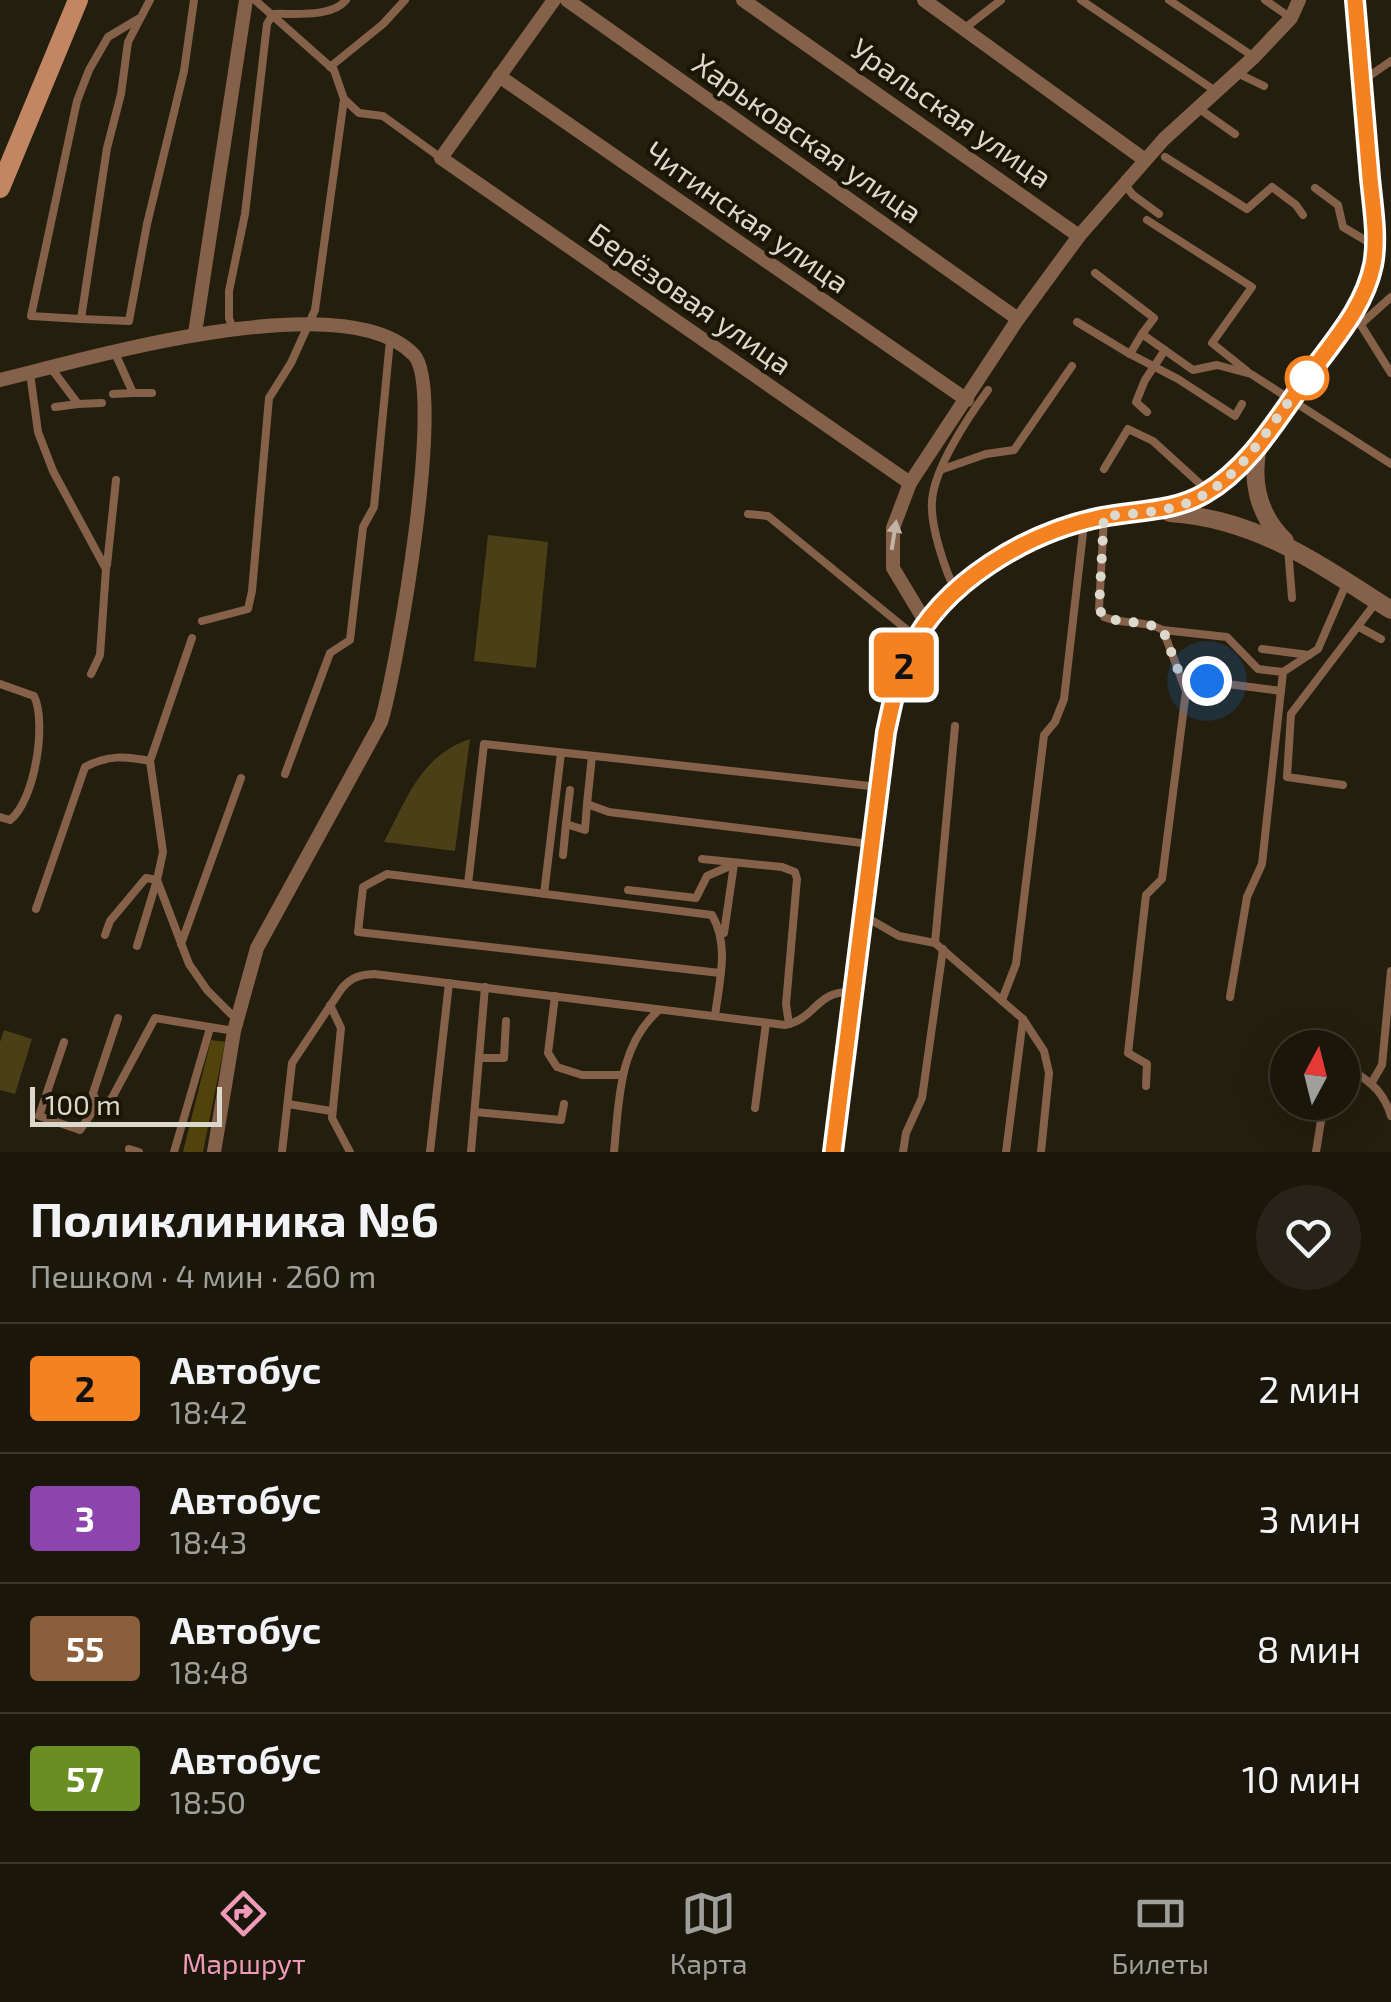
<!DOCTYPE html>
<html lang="ru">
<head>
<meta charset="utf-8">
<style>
  :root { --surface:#1a160a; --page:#272318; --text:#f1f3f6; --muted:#9f9f9c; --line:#38352b; --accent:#ef9ab8 }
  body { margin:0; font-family:"Exo 2",sans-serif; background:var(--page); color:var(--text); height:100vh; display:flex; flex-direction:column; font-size:38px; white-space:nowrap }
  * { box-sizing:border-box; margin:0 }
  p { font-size:32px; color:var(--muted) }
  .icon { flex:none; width:55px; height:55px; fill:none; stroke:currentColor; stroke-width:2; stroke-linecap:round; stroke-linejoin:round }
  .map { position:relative; height:1152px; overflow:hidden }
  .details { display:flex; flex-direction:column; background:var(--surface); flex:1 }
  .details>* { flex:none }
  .badge { padding:0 20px; border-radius:8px; font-size:35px; line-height:65px }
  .needle { width:65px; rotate:7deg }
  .fabs { position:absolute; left:1270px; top:1030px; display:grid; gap:20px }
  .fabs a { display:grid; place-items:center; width:90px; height:90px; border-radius:50%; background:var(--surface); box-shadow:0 10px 40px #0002,0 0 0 2px var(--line); font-size:50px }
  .scale { position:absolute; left:30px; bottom:25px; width:192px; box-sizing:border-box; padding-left:10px; border:5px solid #dbd8cd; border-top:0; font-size:28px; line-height:35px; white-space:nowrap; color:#dbd8cd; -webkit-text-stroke:8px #1a1505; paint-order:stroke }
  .you { position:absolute; width:50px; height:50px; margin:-25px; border:8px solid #fff; border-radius:50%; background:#1a73e8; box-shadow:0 0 0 15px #1a73e833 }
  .map>.badge { position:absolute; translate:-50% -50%; box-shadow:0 0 0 5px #fff }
  .round { display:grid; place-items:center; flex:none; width:105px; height:105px; border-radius:52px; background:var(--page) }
  .summary { display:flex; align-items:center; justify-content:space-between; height:170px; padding:0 30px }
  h1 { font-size:48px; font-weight:700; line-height:75px }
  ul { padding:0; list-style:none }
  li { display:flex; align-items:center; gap:30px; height:130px; padding:0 30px; border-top:2px solid var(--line) }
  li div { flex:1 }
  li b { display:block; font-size:38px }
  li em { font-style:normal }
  li .badge { min-width:110px; font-weight:700; text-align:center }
  .tabs { display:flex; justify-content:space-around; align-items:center; height:140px; border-top:2px solid var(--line); background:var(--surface); font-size:28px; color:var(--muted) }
  .tabs a { display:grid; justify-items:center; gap:5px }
  .tabs .on { color:var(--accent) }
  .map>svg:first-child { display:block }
</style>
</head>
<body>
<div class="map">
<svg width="1391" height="1152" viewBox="0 0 1391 1152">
  <rect width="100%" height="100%" fill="#231e0d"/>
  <!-- green -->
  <g fill="#4b3f17">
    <polygon points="488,535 548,542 536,668 474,661"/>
    <path d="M470 739 455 851 384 842C407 799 420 756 470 739Z"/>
    <polygon points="4,1030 32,1039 15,1094 0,1090 0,1042"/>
  </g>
  <!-- forest -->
  <polygon fill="#52430d" points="211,1040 225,1042 203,1152 183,1152"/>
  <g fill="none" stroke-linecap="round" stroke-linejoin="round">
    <!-- service -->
    <g stroke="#86614a" stroke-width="8">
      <polyline points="150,0 128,42 121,94 107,148 81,319 129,321 147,224 184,71 194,0"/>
      <polyline points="255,0 334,70 344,99 359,113 383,116 441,158"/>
      <polyline points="1081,0 1217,92"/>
      <polyline points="1169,0 1254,57"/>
      <polyline points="1265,0 1291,18"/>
      <polyline points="965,28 1001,0"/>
      <polyline points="330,67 383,24 405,0"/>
      <polyline points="1237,73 1264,86"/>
      <polyline points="1365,79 1391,61"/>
      <polyline points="1198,108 1235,134"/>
      <polyline points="1165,157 1247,209 1272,187 1296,205 1303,215"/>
      <polyline points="1125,185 1133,195 1159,214"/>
      <polyline points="1315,188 1338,205 1343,227 1375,246"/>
      <polyline points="1147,220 1252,287 1212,343 1247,371"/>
      <polyline points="1095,273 1154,318 1142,334 1193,370 1217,365 1251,374 1391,464"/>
      <polyline points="1354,314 1391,373"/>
      <polyline points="81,319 31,316 77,101 89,70 108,37 138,19"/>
      <polyline points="1077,322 1130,354 1142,334"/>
      <polyline points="1361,324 1391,297"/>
      <path d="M233 329 229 318V291L245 214 267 24 273 14C294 13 332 18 346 0"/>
      <polyline points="1130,354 1178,379 1235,416 1242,404"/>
      <polyline points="51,368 78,404 55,407"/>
      <polyline points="30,373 38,432 53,471 106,569 100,655 91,674"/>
      <polyline points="133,393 152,393"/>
      <polyline points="113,394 133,393 115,353"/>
      <polyline points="78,404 102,403"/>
      <polyline points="1147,412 1136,402 1145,380 1165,350"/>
      <polyline points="943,469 986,454 1014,450 1072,366"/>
      <polyline points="1104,469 1128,429 1153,441 1209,492"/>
      <polyline points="748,514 768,516 917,638"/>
      <path d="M1104 517 1099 609 1104 617C1124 625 1144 620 1163 630L1186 691 1162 879 1146 895 1128 1053 1147 1064 1146 1086"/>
      <polyline points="1288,548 1292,598"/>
      <polyline points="107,565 116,480"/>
      <path d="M956 592C945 570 930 526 932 501 934 468 969 416 988 390"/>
      <polyline points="202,621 248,609 252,591 269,398 291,363 315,310 344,99"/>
      <polyline points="1359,627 1381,639"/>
      <polyline points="1163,630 1227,637 1258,669 1283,672 1262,864 1247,897 1230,997"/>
      <polyline points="192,638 150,761 163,852 157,880 189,964 207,990 237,1020"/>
      <polyline points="1262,649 1309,655"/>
      <polyline points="1283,672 1318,649 1347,582"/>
      <polyline points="1181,678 1281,691"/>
      <path d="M0 684 34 696C47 722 35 801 10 820L0 817"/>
      <polyline points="592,756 587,804 609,812 870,844"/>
      <polyline points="285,774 330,653 350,640 363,527 374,507 390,340"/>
      <polyline points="1343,785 1287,777 1291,714 1377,601"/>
      <polyline points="570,790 566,824 585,830 587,804"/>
      <polyline points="563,855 566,824"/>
      <polyline points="702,859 782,867 795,872 797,879 786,1004 789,1024"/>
      <polyline points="468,884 484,744 879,787"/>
      <polyline points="628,890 696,898 707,876 730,866"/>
      <polyline points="544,894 561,753"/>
      <path d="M36 909 85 767C107 755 126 756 150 761"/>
      <polyline points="866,917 899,936 935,943 1023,1019 1044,1051 1049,1073 1041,1152"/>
      <polyline points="724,933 734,864"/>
      <polyline points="105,935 110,921 146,878 157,880 137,946"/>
      <polyline points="935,943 955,726"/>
      <polyline points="181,944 241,778"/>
      <polyline points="555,996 548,1053 557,1067 582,1075 623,1075"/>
      <polyline points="1002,1000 1016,964 1044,735 1055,722 1064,699 1083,533 1081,526"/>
      <polyline points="330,1005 341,1028 332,1118 350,1152"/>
      <path d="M715 1016C719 982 730 946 712 915L387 874 363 887 358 932 720 973"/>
      <polyline points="118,1018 93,1093 97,1105 106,1106 113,1096 155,1018 234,1031"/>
      <polyline points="64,1042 39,1116 80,1130 97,1105"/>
      <polyline points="479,1058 504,1058 506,1021"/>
      <path d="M1342 1078 1354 1072C1373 1083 1385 1095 1391 1116"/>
      <polyline points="1372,1082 1382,1065 1391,971"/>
      <polyline points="288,1104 331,1111"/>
      <polyline points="755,1108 766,1023"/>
      <polyline points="475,1112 561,1120 564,1104"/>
      <polyline points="129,1149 139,1152"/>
      <polyline points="174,1152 210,1028"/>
      <path d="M282 1152 292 1063 342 988C352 977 359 975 374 974L785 1025C816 1019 816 990 852 992"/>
      <polyline points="430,1152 449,983"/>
      <polyline points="471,1152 485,987"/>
      <path d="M614 1152C619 1102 618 1046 659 1010"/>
      <polyline points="903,1152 906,1133 922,1098 943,949"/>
      <polyline points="1006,1152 1023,1019"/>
      <polyline points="1316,1152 1324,1102"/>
    </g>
    <!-- minor -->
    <g stroke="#86614a" stroke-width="14">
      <polyline points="554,0 441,158 910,483"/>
      <polyline points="567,0 1018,319"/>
      <polyline points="743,0 1079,236"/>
      <polyline points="924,0 1145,160"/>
      <polyline points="499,76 967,400"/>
      <polyline points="195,333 246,0"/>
      <path d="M0 380C86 359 346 282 414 355 446 390 397 669 381 722L257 948 234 1031 214 1152"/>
      <polyline points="926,623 893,568 893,528 910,483 1018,319 1079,236 1164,139 1254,57 1291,18 1299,0"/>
    </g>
    <!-- tertiary -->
    <g stroke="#86614a" stroke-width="18">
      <path d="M1258 446C1251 481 1258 515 1285 541"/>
      <path d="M1170 513C1258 519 1319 564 1391 610"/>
      <path d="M833 1152 886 732C894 695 903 659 924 626 958 574 1042 529 1102 517 1138 510 1172 512 1204 494 1250 468 1278 416 1309 375 1334 341 1364 308 1373 265 1379 236 1372 203 1369 174 1364 116 1360 58 1355 0"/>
    </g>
    <!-- secondary -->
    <polyline stroke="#c28662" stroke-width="20" points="0,188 78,0"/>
  </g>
  <!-- one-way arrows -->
  <defs><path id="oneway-solid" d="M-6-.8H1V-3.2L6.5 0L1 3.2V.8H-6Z" transform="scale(2.5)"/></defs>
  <use fill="#c2b4a6" href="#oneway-solid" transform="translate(894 535) rotate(-81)"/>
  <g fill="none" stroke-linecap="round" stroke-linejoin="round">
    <defs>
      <path id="line" d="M833 1152 886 732C892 705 897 677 909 652 942 582 1028 532 1102 517 1138 510 1172 512 1204 494 1250 468 1279 416 1309 375 1334 340 1364 308 1373 265 1379 234 1371 198 1369 166 1364 111 1360 56 1355 0"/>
    </defs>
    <!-- line casing -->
    <use href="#line" stroke="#fff" stroke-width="22"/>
    <!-- line -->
    <use href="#line" stroke="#f58220" stroke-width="15"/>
    <!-- walk -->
    <path stroke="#dbd8cd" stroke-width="10" stroke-dasharray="0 18" d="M1207 681 1181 678 1163 630C1144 620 1124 624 1104 617L1099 609 1104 516C1129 514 1157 513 1182 505 1241 485 1270 422 1307 378"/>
  </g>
  <!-- markers -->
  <circle fill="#fff" stroke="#f58220" stroke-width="5" cx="1307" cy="378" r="20"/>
  <g text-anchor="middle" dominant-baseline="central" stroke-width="8" stroke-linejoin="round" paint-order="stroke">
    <!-- street labels -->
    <g font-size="30" fill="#dbd8cd" stroke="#1a1505">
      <text transform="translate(952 112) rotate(35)">Уральская улица</text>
      <text transform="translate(808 137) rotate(35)">Харьковская улица</text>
      <text transform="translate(748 216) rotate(35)">Читинская улица</text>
      <text transform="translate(691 298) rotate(35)">Берёзовая улица</text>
    </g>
  </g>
</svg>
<div class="fabs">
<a><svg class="needle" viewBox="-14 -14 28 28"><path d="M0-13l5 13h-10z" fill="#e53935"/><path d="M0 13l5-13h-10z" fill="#9f9f9c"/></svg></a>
</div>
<div class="scale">100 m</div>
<div class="you" style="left:1207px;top:681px"></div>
<b class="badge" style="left:904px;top:665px;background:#f58220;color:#111">2</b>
</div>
<section class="details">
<div class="summary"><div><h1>Поликлиника №6</h1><p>Пешком · 4 мин · 260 m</p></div><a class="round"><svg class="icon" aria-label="heart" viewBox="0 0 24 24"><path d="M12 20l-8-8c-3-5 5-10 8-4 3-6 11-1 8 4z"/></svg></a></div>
<ul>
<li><span class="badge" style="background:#f58220;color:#111">2</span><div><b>Автобус</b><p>18:42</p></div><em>2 мин</em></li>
<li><span class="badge" style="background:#8e44ad;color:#fff">3</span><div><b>Автобус</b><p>18:43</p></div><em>3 мин</em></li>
<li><span class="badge" style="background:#8b5e3c;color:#fff">55</span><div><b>Автобус</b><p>18:48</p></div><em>8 мин</em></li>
<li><span class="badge" style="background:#6b8e23;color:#fff">57</span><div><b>Автобус</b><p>18:50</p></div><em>10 мин</em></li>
</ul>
</section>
<nav class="tabs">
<a class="on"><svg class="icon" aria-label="directions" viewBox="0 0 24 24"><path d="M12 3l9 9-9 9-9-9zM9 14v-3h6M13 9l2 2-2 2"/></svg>Маршрут</a>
<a><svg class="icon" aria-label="map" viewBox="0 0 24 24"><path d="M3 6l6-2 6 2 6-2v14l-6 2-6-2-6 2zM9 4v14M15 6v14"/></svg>Карта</a>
<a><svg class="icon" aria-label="tickets" viewBox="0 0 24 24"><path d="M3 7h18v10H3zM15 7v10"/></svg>Билеты</a>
</nav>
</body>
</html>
